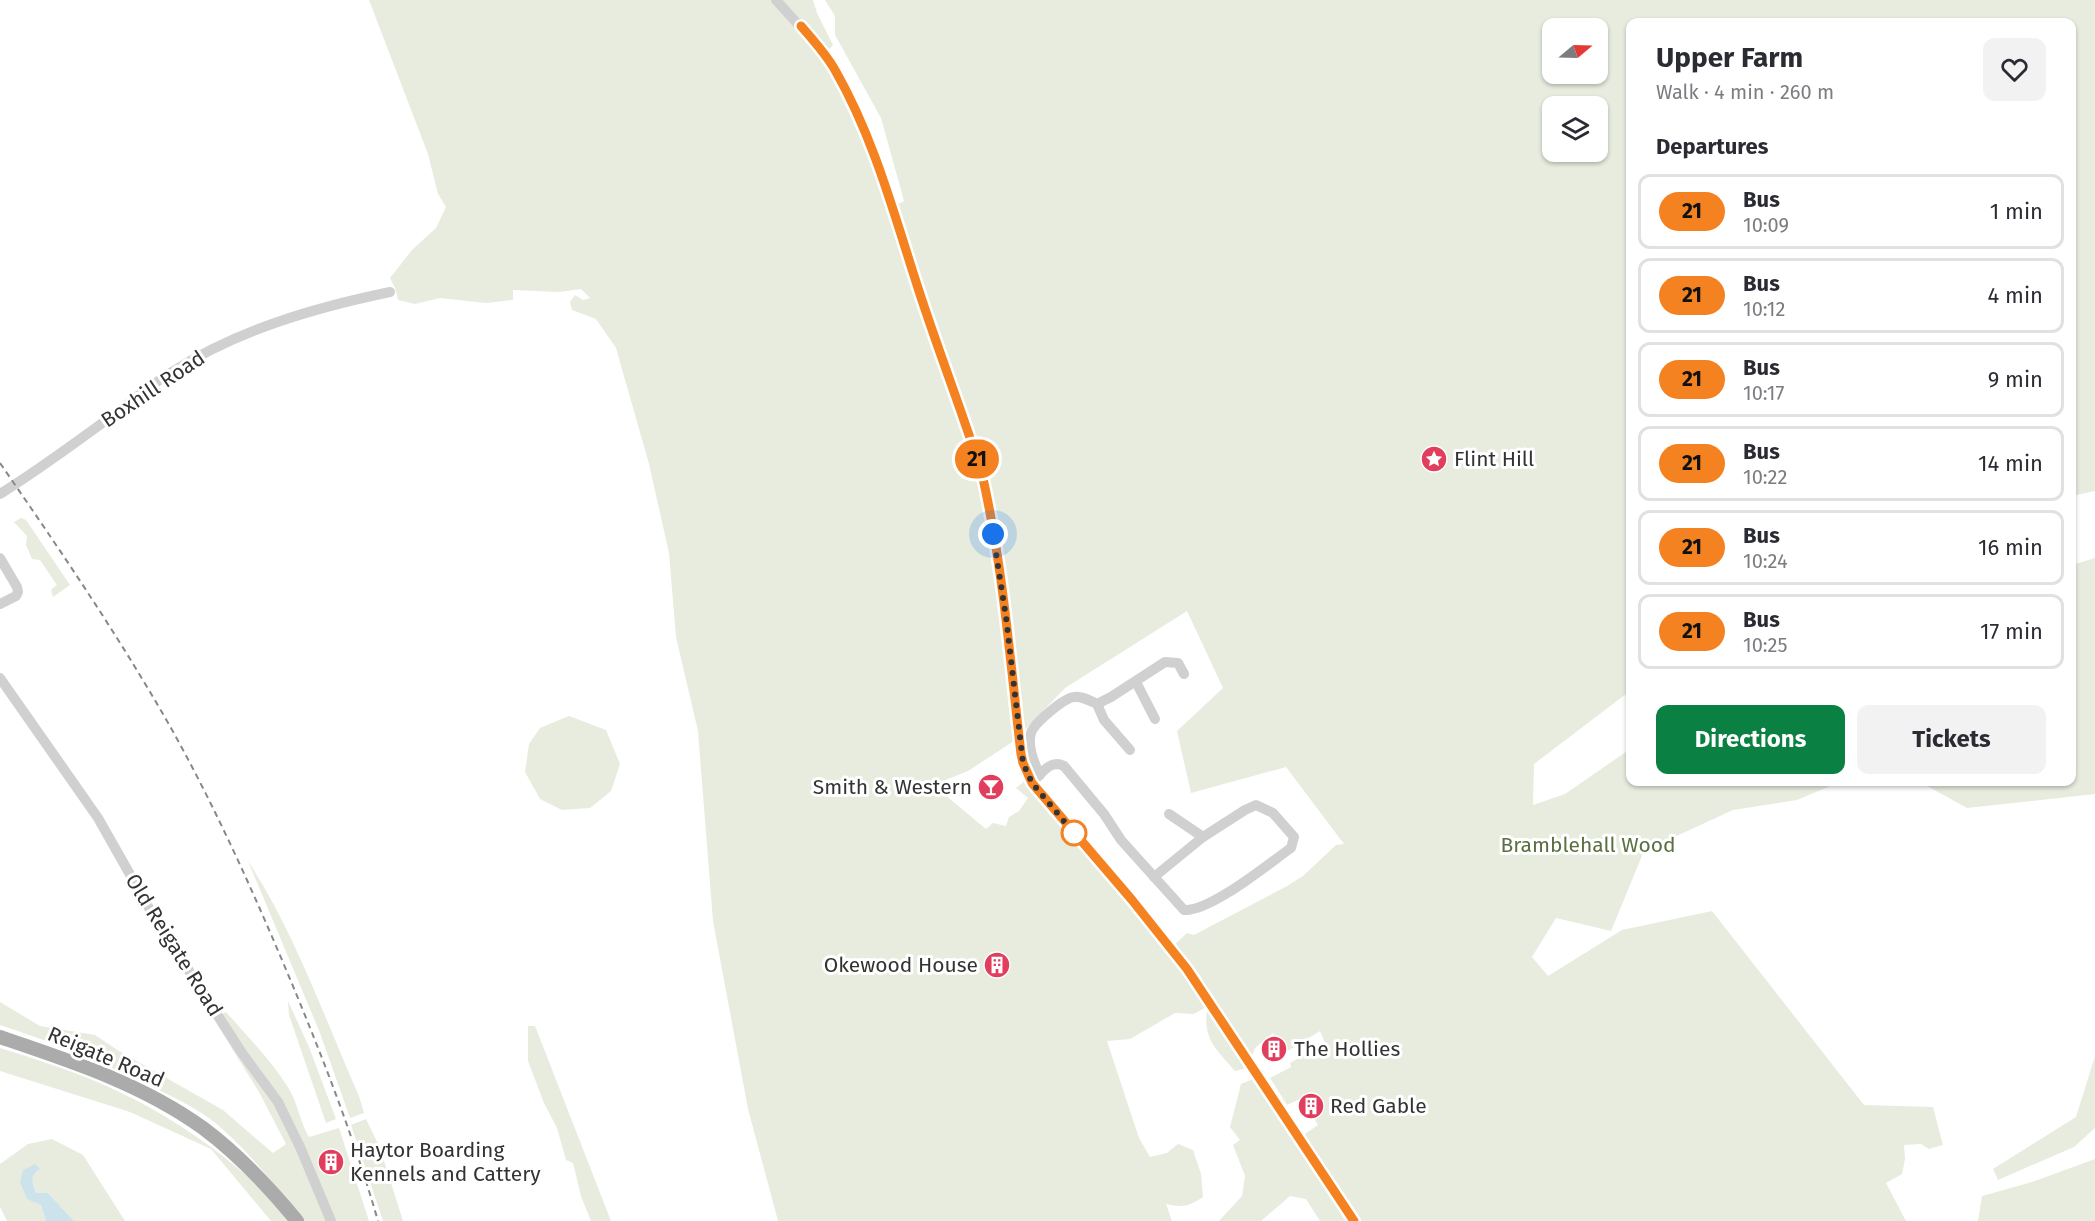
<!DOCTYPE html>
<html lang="en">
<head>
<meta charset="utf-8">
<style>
  :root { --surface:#fff; --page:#f2f2f3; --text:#2b2b33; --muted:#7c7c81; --line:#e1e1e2; --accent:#0b8043 }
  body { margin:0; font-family:"Fira Sans",sans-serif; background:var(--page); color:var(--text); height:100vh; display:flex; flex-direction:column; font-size:22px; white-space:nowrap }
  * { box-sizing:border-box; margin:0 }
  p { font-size:20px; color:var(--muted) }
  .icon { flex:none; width:33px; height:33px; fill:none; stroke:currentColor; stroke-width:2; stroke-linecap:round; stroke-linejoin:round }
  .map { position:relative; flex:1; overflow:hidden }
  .side { position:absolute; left:1626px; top:18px; width:450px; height:768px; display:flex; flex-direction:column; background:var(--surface); border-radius:12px; box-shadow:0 2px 4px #0004 }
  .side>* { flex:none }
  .badge { padding:0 12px; border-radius:20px; font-size:21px; line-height:39px }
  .needle { width:39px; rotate:71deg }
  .buttons { position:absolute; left:1542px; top:18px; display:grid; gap:12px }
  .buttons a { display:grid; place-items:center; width:66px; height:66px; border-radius:12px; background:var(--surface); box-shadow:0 2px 4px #0004; font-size:30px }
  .you { position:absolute; width:30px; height:30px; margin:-15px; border:4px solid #fff; border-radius:50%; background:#1a73e8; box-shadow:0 0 0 9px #1a73e833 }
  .map>.badge { position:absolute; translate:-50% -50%; box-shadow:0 0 0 3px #fff }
  h2 { padding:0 30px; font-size:22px; line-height:54px }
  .round { display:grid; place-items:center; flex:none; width:63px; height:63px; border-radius:12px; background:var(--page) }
  .overview { display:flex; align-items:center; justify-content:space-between; height:102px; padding:0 30px }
  h1 { font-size:28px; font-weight:700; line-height:45px }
  .button { display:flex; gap:12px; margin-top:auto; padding:12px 30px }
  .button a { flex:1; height:69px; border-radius:12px; background:var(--accent); color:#fff; font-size:24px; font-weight:700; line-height:69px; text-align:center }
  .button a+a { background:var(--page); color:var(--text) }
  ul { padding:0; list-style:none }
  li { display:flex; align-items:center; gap:18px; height:75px; margin:0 12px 9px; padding:0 18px; border:3px solid var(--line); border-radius:12px }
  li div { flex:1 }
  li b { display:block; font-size:22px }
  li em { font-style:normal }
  li .badge { min-width:66px; font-weight:700; text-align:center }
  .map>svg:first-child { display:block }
</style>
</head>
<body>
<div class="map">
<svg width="2095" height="1221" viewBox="0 0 2095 1221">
  <rect width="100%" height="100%" fill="#fff"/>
  <!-- green -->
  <g fill="#e7ecdf" fill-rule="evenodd">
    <path d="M369 0H813L817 13 833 45 827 52 896 205 904 201 881 118 835 35V16L825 0H2095V491L2072 496V22H1630V691L1534 764 1533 805 1565 794 1630 749V782H1840L1797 800 1733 810 1644 851 1611 931 1556 918 1532 957 1548 976 1622 930 1712 911 1864 1105 1933 1107 1943 1145 1929 1149 1921 1144 1904 1145 1905 1159 1902 1174 1886 1183 1906 1221H1320L1306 1199 1290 1196 1261 1221H1219L1242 1196 1245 1176 1233 1145 1240 1140 1230 1127 1241 1084 1253 1079 1287 1131 1299 1138 1318 1125 1314 1118 1323 1112 1312 1094 1287 1105 1270 1078 1291 1067 1290 1063 1325 1043 1320 1031 1286 1052 1273 1033 1255 1048 1247 1068 1235 1071C1216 1049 1201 1037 1208 1006L1194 1014 1175 1013 1130 1039 1107 1041 1139 1138 1150 1157 1167 1153 1178 1144 1193 1150 1201 1174 1203 1197C1189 1206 1183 1208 1166 1204L1172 1221H778L748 1109 713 921 698 731 676 637 669 553 649 464 616 348 596 319 572 310 570 302 575 295 583 300 590 298 581 289 559 292 513 290V300L486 303 440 298 415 304 398 300 395 288 390 278 412 250 436 228 446 207 438 194 428 154ZM1552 28H1598V74H1552ZM1552 106H1598V152H1552ZM1187 611 1223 688 1177 731 1191 793 1286 767 1344 844 1336 845 1303 876 1287 886 1194 935 1187 933 1174 945 1202 978 1195 986 1111 881 1050 815 1026 780 1016 788 1028 798 1019 811 1009 817 1006 826 993 823 986 829 933 785 968 771 1014 741 1065 688Z"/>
    <polygon points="21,518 26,520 70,585 53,597 51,590 57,585 40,560 32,559 26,545 27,536 14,522"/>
    <polygon points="2095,558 2095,794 1967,808 1920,782 2072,782 2072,565"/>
    <polygon points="569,716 606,730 620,764 611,791 590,808 562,810 540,799 525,772 529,744 540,728"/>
    <path d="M248 861C295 933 324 1017 359 1096L364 1113 350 1118 320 1033Z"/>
    <polygon points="288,1001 309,1047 336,1119 326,1123 289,1015"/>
    <path d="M0 1002 40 1026 95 1035 119 1051 223 1110 273 1153 286 1144 259 1092 213 1018 226 1012C248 1037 272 1061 289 1089 298 1104 300 1122 309 1137L339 1128 369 1221H304C278 1188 251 1154 219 1126 203 1112 183 1102 165 1093 112 1066 56 1043 0 1025Z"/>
    <polygon points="528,1026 535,1026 611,1221 591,1221 581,1196 573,1163 566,1160 557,1128 544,1103 528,1061"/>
    <path d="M0 1048C32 1058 64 1068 95 1081 169 1112 239 1161 292 1221H271L211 1149 130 1112 0 1071Z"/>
    <polygon points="2095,1056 2095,1128 2074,1147 1998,1180 1993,1169 2076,1117"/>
    <polygon points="366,1119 380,1148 403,1221 383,1221 351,1125"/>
    <polygon points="52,1139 83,1155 125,1221 74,1221 48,1193 36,1193 31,1180 34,1173 23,1170 33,1200 41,1205 46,1221 7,1221 0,1207 0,1164 28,1144"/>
    <polygon points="2095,1159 2095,1221 1978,1221 1982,1196 2032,1182"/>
  </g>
  <!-- water -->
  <path fill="#cde3eb" d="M35 1164 40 1169C29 1176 32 1182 36 1193H48L74 1221H46L41 1205 27 1199 20 1182 23 1170Z"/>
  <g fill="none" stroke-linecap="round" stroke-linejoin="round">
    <!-- minor -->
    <g stroke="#d0d0d0" stroke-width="10">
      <path d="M776 0 823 52 835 69 866 136 893 207 918 287 971 439 988 501 1001 582 1021 754 1023 763 1032 783C1084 845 1141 905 1189 971 1247 1052 1298 1138 1354 1221"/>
      <path d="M0 494C40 469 78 441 116 413 134 399 152 384 172 372 238 330 313 308 390 292"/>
      <polyline points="0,558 17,587 18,592 16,596 0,604"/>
      <polyline points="0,678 98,818 153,915 242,1053 278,1102 300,1147 331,1221"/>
      <polyline points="1136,682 1155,719"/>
      <polyline points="1097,704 1104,720 1130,750"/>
      <path d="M1040 775C1034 763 1027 747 1031 733 1034 723 1064 698 1074 697 1082 696 1089 700 1097 704L1111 697 1165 662 1178 663 1184 674"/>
      <path d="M1032 783C1042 773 1050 759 1064 766L1104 814 1121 840 1184 910C1210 912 1268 864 1291 848L1294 837 1273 813 1256 805 1245 810 1203 837"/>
      <polyline points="1154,877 1203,837 1169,814"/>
    </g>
    <!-- major -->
    <path stroke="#ababab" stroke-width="14" d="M0 1037C71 1061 142 1084 203 1128 238 1154 269 1187 297 1221"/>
    <!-- rail -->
    <path stroke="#888" stroke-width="2" stroke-dasharray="6 4.5" stroke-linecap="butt" d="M0 463C58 547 116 632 167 721 214 804 253 891 290 979 323 1058 354 1138 378 1221"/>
  </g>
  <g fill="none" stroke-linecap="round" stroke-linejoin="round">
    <defs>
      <path id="line" d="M801 26C813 40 826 54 835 70 874 138 894 214 918 288 938 350 962 411 982 474 1003 566 1010 660 1021 754L1023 763 1032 783 1132 900 1187 969 1354 1221"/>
    </defs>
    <!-- line casing -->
    <use href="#line" stroke="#fff" stroke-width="14"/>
    <!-- line -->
    <use href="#line" stroke="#f58220" stroke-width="9"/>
    <!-- walk -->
    <polyline stroke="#333" stroke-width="6" stroke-dasharray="0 10.8" points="993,534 1006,617 1023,763 1032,783 1074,833"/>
  </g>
  <!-- icons -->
  <defs>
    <symbol id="sight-disc" viewBox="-11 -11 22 22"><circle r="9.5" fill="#e13e5d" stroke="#fff"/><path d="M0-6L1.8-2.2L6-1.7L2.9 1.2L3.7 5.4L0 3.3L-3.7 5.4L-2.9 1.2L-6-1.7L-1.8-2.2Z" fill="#fff"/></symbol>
    <symbol id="bar-disc" viewBox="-11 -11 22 22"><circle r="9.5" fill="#e13e5d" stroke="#fff"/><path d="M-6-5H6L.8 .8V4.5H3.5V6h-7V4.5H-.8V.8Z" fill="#fff"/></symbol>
    <symbol id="building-disc" viewBox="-11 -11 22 22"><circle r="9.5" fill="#e13e5d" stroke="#fff"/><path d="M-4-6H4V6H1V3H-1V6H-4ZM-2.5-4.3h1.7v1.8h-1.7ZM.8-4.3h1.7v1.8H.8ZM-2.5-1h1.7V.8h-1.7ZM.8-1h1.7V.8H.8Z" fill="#fff"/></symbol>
  </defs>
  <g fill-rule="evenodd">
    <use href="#sight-disc" x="1419" y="444" width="30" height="30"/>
    <use href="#bar-disc" x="976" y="772" width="30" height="30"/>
    <use href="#building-disc" x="982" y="950" width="30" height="30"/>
    <use href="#building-disc" x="1259" y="1034" width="30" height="30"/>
    <use href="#building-disc" x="1296" y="1091" width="30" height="30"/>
    <use href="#building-disc" x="316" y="1147" width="30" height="30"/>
  </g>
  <!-- markers -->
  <circle fill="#fff" stroke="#f58220" stroke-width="3" cx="1074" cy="833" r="12"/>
  <g text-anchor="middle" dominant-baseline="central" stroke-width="6" stroke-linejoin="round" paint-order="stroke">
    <!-- street labels -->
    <g font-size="21" fill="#333" stroke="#fff">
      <text transform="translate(153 389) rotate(-34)">Boxhill Road</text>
      <text transform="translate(174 945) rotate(58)">Old Reigate Road</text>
      <text transform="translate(106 1057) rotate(23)">Reigate Road</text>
    </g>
    <!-- poi labels -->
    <g font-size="21" fill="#333" stroke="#fff" text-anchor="start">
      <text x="1454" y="459">Flint Hill</text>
      <text x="972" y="787" text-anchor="end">Smith &amp; Western</text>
      <text x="978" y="965" text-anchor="end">Okewood House</text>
      <text x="1294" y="1049">The Hollies</text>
      <text x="1330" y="1106">Red Gable</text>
      <text x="350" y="1150">Haytor Boarding<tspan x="350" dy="24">Kennels and Cattery</tspan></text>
    </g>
    <!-- park labels -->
    <g font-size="21" fill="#5b6f40" stroke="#fff">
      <text x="1588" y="845">Bramblehall Wood</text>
    </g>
  </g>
</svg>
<div class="buttons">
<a><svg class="needle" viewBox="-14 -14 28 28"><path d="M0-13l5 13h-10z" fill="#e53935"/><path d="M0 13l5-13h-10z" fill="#7c7c81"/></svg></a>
<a><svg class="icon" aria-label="layers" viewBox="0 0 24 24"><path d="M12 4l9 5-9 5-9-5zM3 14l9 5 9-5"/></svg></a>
</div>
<div class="you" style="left:993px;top:534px"></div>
<b class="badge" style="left:977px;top:459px;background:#f58220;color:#111">21</b>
<section class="side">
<div class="overview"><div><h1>Upper Farm</h1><p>Walk · 4 min · 260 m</p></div><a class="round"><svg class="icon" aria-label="heart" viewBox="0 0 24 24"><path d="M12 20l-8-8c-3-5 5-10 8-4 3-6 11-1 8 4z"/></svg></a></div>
<h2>Departures</h2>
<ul>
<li><span class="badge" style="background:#f58220;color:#111">21</span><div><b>Bus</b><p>10:09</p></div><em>1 min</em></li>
<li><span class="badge" style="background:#f58220;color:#111">21</span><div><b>Bus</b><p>10:12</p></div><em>4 min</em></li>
<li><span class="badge" style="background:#f58220;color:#111">21</span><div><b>Bus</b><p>10:17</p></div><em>9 min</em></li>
<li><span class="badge" style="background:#f58220;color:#111">21</span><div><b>Bus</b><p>10:22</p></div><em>14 min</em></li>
<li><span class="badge" style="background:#f58220;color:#111">21</span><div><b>Bus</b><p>10:24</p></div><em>16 min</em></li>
<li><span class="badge" style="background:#f58220;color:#111">21</span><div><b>Bus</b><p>10:25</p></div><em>17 min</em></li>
</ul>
<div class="button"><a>Directions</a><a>Tickets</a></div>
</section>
</div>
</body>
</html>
